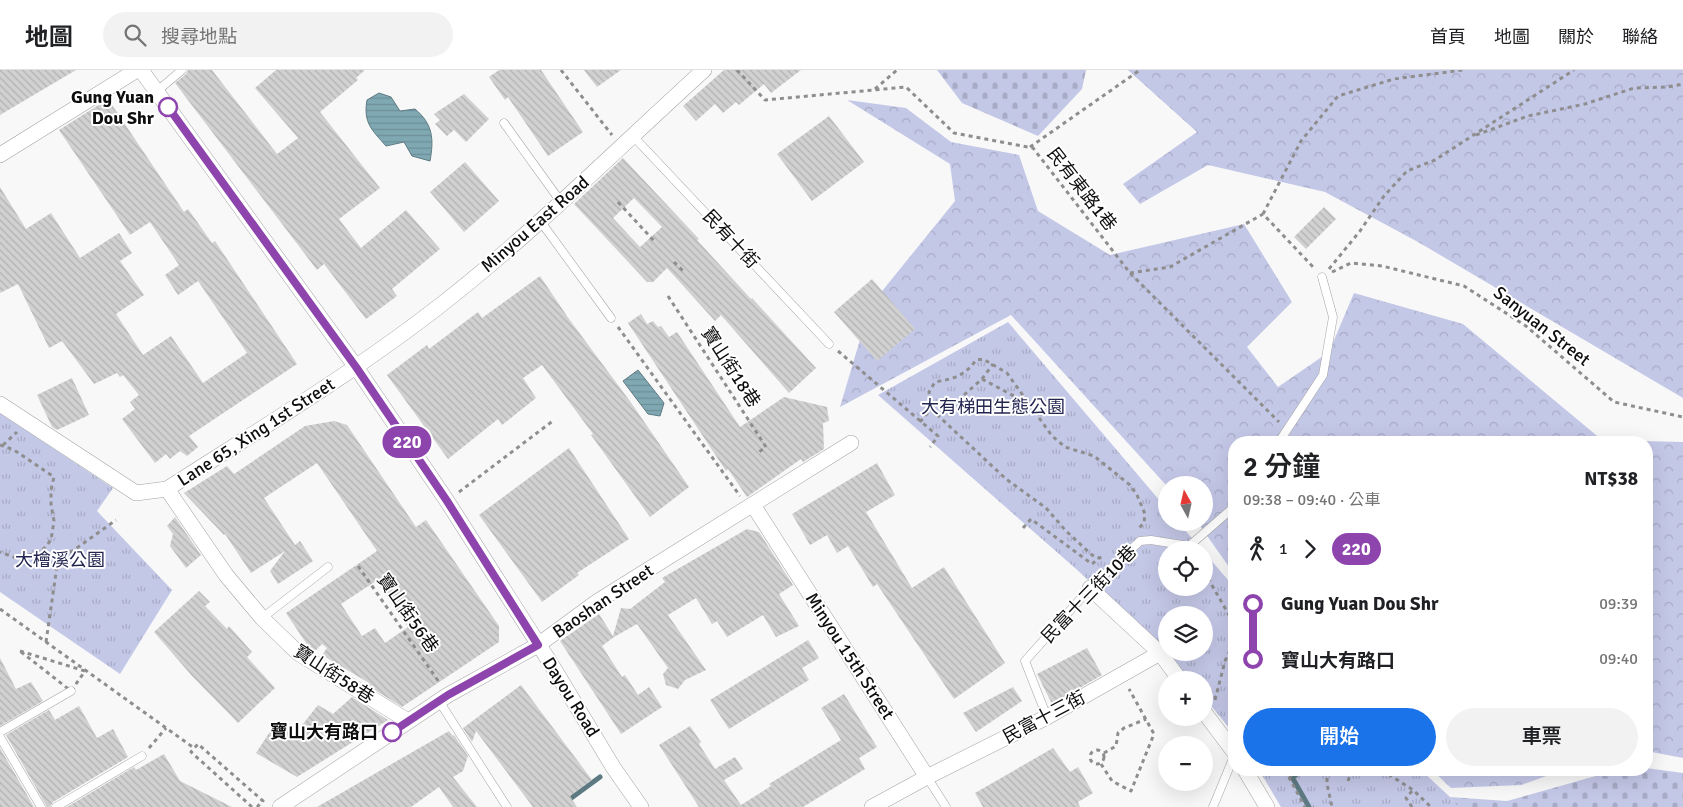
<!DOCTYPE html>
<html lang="zh-TW">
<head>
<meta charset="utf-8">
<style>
  :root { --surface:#fff; --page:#f2f2f2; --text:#202124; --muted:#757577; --line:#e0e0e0; --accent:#1a73e8 }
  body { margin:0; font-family:Signika,"Noto Sans TC",sans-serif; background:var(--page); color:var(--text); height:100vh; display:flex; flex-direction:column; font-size:19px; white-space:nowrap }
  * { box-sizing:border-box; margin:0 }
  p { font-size:16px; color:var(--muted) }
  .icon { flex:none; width:28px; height:28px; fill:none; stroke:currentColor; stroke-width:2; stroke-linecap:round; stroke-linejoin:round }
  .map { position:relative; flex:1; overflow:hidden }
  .side { position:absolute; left:1228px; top:366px; width:425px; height:340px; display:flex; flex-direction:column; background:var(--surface); border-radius:20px; box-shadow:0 5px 20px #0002 }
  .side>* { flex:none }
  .badge { padding:0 10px; border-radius:16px; font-size:18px; line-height:32px }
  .needle { width:32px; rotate:352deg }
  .fabs { position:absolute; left:1158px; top:406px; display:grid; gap:10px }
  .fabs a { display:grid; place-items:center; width:55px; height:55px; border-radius:50%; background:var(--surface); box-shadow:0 5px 20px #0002; font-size:25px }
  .map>.badge { position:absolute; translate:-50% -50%; box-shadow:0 0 0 2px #fff }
  .legs { display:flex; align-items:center; gap:8px; height:55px; padding:0 15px; font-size:16px }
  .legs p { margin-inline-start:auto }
  .head { display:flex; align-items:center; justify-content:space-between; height:85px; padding:0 15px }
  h1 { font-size:28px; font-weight:600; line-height:38px }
  .primary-button { display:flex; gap:10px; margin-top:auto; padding:10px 15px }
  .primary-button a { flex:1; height:58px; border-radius:30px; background:var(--accent); color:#fff; font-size:20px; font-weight:600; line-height:58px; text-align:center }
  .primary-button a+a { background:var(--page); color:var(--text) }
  ul { padding:0 15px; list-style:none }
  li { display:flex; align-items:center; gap:18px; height:55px; font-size:19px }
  li i { display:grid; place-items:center; width:8px; height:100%; margin:0 6px; background:currentColor }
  li i::after { content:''; width:12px; height:12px; margin:-6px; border:4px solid; border-radius:50%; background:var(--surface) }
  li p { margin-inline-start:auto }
  li:first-child i { background:linear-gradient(#0000 50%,currentColor 0) }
  li:last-child i { background:linear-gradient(currentColor 50%,#0000 0) }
  header { display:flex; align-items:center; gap:30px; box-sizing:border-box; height:70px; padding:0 25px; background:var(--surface); border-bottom:1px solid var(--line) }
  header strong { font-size:24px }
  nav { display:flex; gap:28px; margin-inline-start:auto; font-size:18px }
  .search { width:350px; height:45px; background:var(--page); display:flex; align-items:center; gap:12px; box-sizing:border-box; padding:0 18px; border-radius:28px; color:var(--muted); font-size:19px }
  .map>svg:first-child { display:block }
</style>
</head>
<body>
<header>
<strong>地圖</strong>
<div class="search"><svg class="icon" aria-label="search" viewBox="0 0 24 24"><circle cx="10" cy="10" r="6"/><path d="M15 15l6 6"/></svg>搜尋地點</div>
<nav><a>首頁</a><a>地圖</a><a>關於</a><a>聯絡</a></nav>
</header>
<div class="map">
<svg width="1683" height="737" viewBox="0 0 1683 737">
  <defs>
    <pattern id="forest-crowns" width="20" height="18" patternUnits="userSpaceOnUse" patternTransform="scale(1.25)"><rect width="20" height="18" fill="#c4c8e7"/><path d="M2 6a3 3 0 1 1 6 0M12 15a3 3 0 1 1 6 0" fill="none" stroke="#a7abc5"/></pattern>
    <pattern id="cemetery-stones" width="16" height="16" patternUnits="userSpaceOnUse" patternTransform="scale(1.25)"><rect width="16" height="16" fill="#c4c8e7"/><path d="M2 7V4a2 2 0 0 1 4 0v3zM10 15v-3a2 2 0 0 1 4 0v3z" fill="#a7abc5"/></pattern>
    <pattern id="park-tufts" width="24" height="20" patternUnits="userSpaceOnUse" patternTransform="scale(1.25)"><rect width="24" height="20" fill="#c4c8e7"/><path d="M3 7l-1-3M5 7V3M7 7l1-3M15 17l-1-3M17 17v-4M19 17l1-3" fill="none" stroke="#a7abc5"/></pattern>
    <pattern id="water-rules" width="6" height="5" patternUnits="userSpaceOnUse" patternTransform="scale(1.25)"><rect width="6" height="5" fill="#7fa8b3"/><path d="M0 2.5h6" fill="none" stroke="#6d8f99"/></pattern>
    <pattern id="building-back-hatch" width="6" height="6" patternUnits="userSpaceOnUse" patternTransform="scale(1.25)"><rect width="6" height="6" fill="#d2d1d2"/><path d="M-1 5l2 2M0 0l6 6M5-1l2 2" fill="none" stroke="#b3b2b3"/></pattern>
  </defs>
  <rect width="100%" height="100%" fill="#f8f8f9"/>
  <!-- forest -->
  <g fill="url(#forest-crowns)">
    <polygon points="1128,0 1683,0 1683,328 1418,172 1325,122 1208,95 1140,134 1123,114 1197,62"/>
    <polygon points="847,30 906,38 951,72 1019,85 1038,141 1110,185 1244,154 1292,232 1247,277 1278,317 1329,282 1354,223 1463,254 1602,370 1683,372 1683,688 1646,681 1646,372 1234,372 1234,504 1198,453 1204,452 1204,415 1166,415 1011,245 840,337 870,236 955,131 950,94"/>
    <polygon points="1432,700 1563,700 1521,715 1451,718"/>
  </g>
  <!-- cemetery -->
  <g fill="url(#cemetery-stones)">
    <polygon points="937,0 1086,0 1082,19 1038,66 962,33"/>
    <polygon points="1646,698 1683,703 1683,737 1458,737 1450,727 1507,731 1617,700 1646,700"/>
  </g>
  <!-- park -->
  <g fill="url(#park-tufts)">
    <polygon points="1008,252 1166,438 1166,452 1179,453 1202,480 1166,480 1166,518 1204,518 1204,482 1234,517 1234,664 1204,627 1204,610 1190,610 1167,583 1204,582 1204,545 1166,545 1166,582 1075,498 878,325"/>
    <polygon points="0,343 113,418 97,441 172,520 120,604 0,522"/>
    <polygon points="1259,700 1421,700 1450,727 1458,737 1281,737"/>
  </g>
  <!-- water -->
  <g fill="url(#water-rules)" stroke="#5d7a82">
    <path d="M379 23 391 27 400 41 415 39C433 54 434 69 430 91L412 86 404 72 386 76C372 60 363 53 367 30Z"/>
    <polygon points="638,300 664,333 660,346 648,344 623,311"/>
  </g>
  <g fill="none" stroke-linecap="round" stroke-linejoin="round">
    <!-- stream -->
    <g stroke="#5d7a82" stroke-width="5">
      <polyline points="1304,700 1292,707 1309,737"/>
      <polyline points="559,737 600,707"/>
    </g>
  </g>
  <!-- building -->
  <g fill="url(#building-back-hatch)" fill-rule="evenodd">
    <polygon points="0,0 76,0 0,45"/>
    <polygon points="188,0 212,0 277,84 298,68 255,18 276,0 365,0 356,8 358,10 320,42 380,118 339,149 361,178 406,140 440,179 392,219 397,226 366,249 324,194 317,200 175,13 186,4"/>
    <polygon points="499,0 541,0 583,62 548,86 508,27 505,30 489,7"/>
    <polygon points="584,0 621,0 597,17"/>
    <polygon points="724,0 801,0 771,23 764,14 739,35 736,32 723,43 715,34 696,51 683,36"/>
    <polygon points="464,24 489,49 466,72 454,60 447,66 435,54 440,50 434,44"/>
    <polygon points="108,29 184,142 188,139 212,173 215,171 297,294 189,366 198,377 187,386 180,381 170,389 166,384 155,393 122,349 135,339 130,332 139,325 123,305 120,307 117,303 94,314 62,271 49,278 18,214 0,223 0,117 26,159 51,143 80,188 119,163 132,183 120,191 144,225 116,244 143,285 171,266 203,313 247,283 198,211 178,225 165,205 179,195 150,152 130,165 59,60"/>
    <polygon points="829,46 864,92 812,131 777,84"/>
    <path d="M623 88 699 169 697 170 751 229 752 228 816 298 789 323 721 245 715 251 667 198 653 212H647L574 134ZM634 128 662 157 640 177 613 148Z"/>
    <polygon points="465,92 499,131 464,162 430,122"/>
    <polygon points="1324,137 1336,149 1306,179 1294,167"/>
    <polygon points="540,206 569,249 632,334 689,417 650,447 591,365 593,364 542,295 523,308 536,328 502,355 498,349 448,389 387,305 427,275 429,279 478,242 482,248"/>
    <polygon points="872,209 915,259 877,291 834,242"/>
    <polygon points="641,244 647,254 653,251 658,257 661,256 669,267 677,262 740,357 784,327 827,337 829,351 823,353 824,379 803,392 801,389 747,427 728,399 726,401 628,253"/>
    <polygon points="72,308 89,345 57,360 52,357 37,325"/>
    <path d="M334 351 347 355 416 457 426 450 499 556V572L402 637 367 615 369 613 322 585 327 578 322 574 315 581 308 576 286 543 377 481 317 393 264 428 295 475 300 471 313 491 278 514 270 501 285 481 251 503 225 464 224 465 184 423 227 396 234 404 305 356ZM376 511 408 557 385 573 375 558 362 566 341 534Z"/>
    <polygon points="569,378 629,469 577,503 579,505 542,532 479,445"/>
    <polygon points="877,393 895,425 866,442 912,518 944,497 1005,593 954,629 877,514 873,517 848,476 837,483 827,465 810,475 792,444"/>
    <polygon points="175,447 201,485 186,498 170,476 173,464 167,456"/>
    <polygon points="747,459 759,462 793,515 779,524 799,556 776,567 763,545 727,567 717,551 712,554 696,528 668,545 706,600 685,610 678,619 666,615 663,604 668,598 637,554 614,567 602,576 622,607 625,605 638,625 649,617 662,637 621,664 560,571 599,544 613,566 621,538 630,539 665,512 662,508"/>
    <polygon points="199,521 210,532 205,536 227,559 229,556 252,582 247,587 275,618 238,653 192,606 154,562"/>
    <polygon points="808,570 819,588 802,598 809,610 729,659 710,630"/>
    <polygon points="1087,578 1102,605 1052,634 1037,604"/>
    <polygon points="0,588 16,619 31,612 43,631 0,656"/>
    <polygon points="521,615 592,710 570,726 577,737 533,737 476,661 472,672 463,658"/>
    <polygon points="1013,617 1022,631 976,662 963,643"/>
    <polygon points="844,624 877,677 859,688 865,699 803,737 699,737 659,675 690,656 701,672 699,674 715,699 735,687 743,699 724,710 741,735 771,716 769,714 841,670 821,638"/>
    <polygon points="352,627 388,650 297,707 256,683 277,651 295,664 318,635 333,644"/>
    <polygon points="79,636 97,668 113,659 128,687 53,732 50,737 47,737 6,665 49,640 55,650"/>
    <polygon points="449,661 453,666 454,665 468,686 463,701 453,707 477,737 453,737 439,717 411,737 317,737"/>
    <polygon points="0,678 34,737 0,737"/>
    <polygon points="1053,678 1070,702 1078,697 1093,723 1078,732 1080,737 983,737 975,723"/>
    <polygon points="164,684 180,711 232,737 67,737 134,697 136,700"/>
  </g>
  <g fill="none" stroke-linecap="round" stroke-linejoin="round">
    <defs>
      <g id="lane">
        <polyline points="156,22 182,0"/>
        <polyline points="504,53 561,132"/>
        <polyline points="632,65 829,274"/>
        <polyline points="541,152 611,248"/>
        <polyline points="1279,372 1323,305 1333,247 1322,207"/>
        <polyline points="262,548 328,497"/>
        <polyline points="439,631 507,737"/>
        <polyline points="1047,647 1025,591 1091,517 1140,471 1151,470 1189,476 1234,437"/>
        <polyline points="0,662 71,621"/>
        <polyline points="0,667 41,737"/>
        <polyline points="927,707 946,737"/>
        <polyline points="56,737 142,686"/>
        <polyline points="1213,737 1234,686"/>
      </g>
      <g id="street">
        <polyline points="141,0 356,297 447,431 553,597 613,697 641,737"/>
        <polyline points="0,85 137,0"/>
        <path d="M0 334 136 423 167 419C260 359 355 302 442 234 534 162 617 79 704 0"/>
        <polyline points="167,419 226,505 262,548 298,583 408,651"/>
        <polyline points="753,435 927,707"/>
        <polyline points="1090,518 1160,583 1180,610"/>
        <polyline points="1204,642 1234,682"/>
        <polyline points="1245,700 1267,737"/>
        <polyline points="280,737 448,625 538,575 598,531 851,373"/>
        <polyline points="872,737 927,707 1047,647 1160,583"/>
      </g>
    </defs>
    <!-- lane casing -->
    <use href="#lane" stroke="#a4a4a6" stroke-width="9"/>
    <!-- street casing -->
    <use href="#street" stroke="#a4a4a6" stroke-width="16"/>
    <!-- path -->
    <g stroke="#8e8e8f" stroke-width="3" stroke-dasharray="4 4" stroke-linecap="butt">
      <polyline points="561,0 612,65"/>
      <polyline points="737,0 765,30 906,17 954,63 1033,78 1130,203 1279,352"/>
      <polyline points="875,19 897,0"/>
      <polyline points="1476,65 1528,46 1585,34 1634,18 1668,17 1683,14"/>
      <polyline points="1030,77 1140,0"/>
      <polyline points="618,132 656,173"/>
      <polyline points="1263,144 1301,71 1338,26 1394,9 1463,0"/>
      <polyline points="674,192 683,201"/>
      <polyline points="1329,199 1360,161 1384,126 1407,101 1435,90 1574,0"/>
      <polyline points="1332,202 1351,193 1382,196 1464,216 1526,256 1614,332 1683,347"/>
      <polyline points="1130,203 1170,197 1263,144 1315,199"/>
      <polyline points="668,226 766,377 759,382"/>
      <polyline points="618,257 740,426"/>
      <polyline points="838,281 938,366 930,377"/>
      <polyline points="982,309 1027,333"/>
      <polyline points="964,325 982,309 993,294"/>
      <polyline points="931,339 1006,409 1046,438 1066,461 1092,485 1099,488 1105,486"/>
      <path d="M920 352 931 339 929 322 935 312C953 309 965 306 976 290L983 289 1007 303 1052 366 1058 371 1065 377 1094 386 1130 415 1137 425 1145 444 1144 453 1139 458"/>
      <polyline points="0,375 14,380 54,407 51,420 51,434 54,451 51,470 41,482 16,488 0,482"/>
      <polyline points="3,375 17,362"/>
      <polyline points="459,422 554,350"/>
      <polyline points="1023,458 1031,449 1092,494 1099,488"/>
      <polyline points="41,482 58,489 74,480 116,450"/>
      <polyline points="358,496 439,612"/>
      <polyline points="1204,501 1234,554"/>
      <polyline points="0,539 194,678"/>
      <polyline points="46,572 58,489"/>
      <polygon points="20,581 85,601 71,621"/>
      <polyline points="1195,604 1200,610"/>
      <polyline points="1204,614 1215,627"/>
      <polyline points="1215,630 1225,591 1234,572"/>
      <polyline points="149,678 166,658"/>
      <circle cx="1097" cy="687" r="7"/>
      <polyline points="1104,683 1116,676 1118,663 1124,658 1146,649"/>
      <polyline points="1101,694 1112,711 1131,721 1154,664 1129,619"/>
      <polyline points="1285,700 1305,737"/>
      <polyline points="1327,700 1327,714 1332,737"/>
      <polyline points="1382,700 1413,720 1431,737"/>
      <polyline points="1289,707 1300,700"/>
      <polyline points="1348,711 1352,700"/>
      <polyline points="252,737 191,682 198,674 263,731 257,737"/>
      <polyline points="1313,737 1314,737"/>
      <polyline points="1412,737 1406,728 1413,720"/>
    </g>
    <!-- lane -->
    <use href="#lane" stroke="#fff" stroke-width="8"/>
    <!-- street -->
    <use href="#street" stroke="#fff" stroke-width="15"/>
  </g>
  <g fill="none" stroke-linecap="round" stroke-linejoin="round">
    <defs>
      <polyline id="line-1" points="168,37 356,297 447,431 538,575 448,625 392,662"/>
    </defs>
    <!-- line-1 casing -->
    <use href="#line-1" stroke="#fff" stroke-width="11"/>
    <!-- line-1 -->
    <use href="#line-1" stroke="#8e44ad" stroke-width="8"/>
  </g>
  <!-- markers -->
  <g fill="#fff" stroke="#8e44ad" stroke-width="2.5">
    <circle cx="168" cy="37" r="9"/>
    <circle cx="392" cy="662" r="9"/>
  </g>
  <g text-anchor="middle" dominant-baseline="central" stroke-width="4" stroke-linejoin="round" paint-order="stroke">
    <!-- stop labels -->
    <g font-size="18" font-weight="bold" fill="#0e0e0f" stroke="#fff" text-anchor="end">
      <text x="154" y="27">Gung Yuan<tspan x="154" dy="21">Dou Shr</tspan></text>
      <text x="378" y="662">寶山大有路口</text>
    </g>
    <!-- street labels -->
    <g font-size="18" fill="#0e0e0f" stroke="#fff">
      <text transform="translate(1082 119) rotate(52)">民有東路1巷</text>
      <text transform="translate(535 154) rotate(-41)">Minyou East Road</text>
      <text transform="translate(731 169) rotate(47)">民有十街</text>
      <text transform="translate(1542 256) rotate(38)">Sanyuan Street</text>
      <text transform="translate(731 297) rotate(57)">寶山街18巷</text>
      <text transform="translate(256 362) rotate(-33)">Lane 65, Xing 1st Street</text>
      <text transform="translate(1089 524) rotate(-46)">民富十三街10巷</text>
      <text transform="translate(603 531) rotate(-34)">Baoshan Street</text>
      <text transform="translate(408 543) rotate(55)">寶山街56巷</text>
      <text transform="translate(850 586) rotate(57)">Minyou 15th Street</text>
      <text transform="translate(334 604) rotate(33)">寶山街58巷</text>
      <text transform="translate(571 627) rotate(58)">Dayou Road</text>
      <text transform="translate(1044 647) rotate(-28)">民富十三街</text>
    </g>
    <!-- park labels -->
    <g font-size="18" fill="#232551" stroke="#fff">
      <text x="993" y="337">大有梯田生態公園</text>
      <text x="60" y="490">大檜溪公園</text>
    </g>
  </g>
</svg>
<div class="fabs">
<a><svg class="needle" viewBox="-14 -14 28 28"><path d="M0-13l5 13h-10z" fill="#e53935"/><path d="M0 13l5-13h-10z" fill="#757577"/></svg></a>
<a><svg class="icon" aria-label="locate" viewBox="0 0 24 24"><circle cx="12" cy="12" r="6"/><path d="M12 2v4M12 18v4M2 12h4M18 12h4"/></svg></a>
<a><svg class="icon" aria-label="layers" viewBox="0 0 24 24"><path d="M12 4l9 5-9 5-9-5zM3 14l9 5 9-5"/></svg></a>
<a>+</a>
<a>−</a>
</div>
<b class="badge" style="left:407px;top:372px;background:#8e44ad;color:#fff">220</b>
<section class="side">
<div class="head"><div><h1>2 分鐘</h1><p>09:38 – 09:40 · 公車</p></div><b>NT$38</b></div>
<div class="legs"><svg class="icon" aria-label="walk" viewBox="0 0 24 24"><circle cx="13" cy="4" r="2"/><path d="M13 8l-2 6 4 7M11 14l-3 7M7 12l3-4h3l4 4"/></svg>1<svg class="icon" aria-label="forward" viewBox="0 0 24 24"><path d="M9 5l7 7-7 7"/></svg><b class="badge" style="background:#8e44ad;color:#fff">220</b></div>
<ul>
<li><i style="color:#8e44ad"></i><b>Gung Yuan Dou Shr</b><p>09:39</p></li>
<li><i style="color:#8e44ad"></i><b>寶山大有路口</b><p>09:40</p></li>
</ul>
<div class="primary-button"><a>開始</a><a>車票</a></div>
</section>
</div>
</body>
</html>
